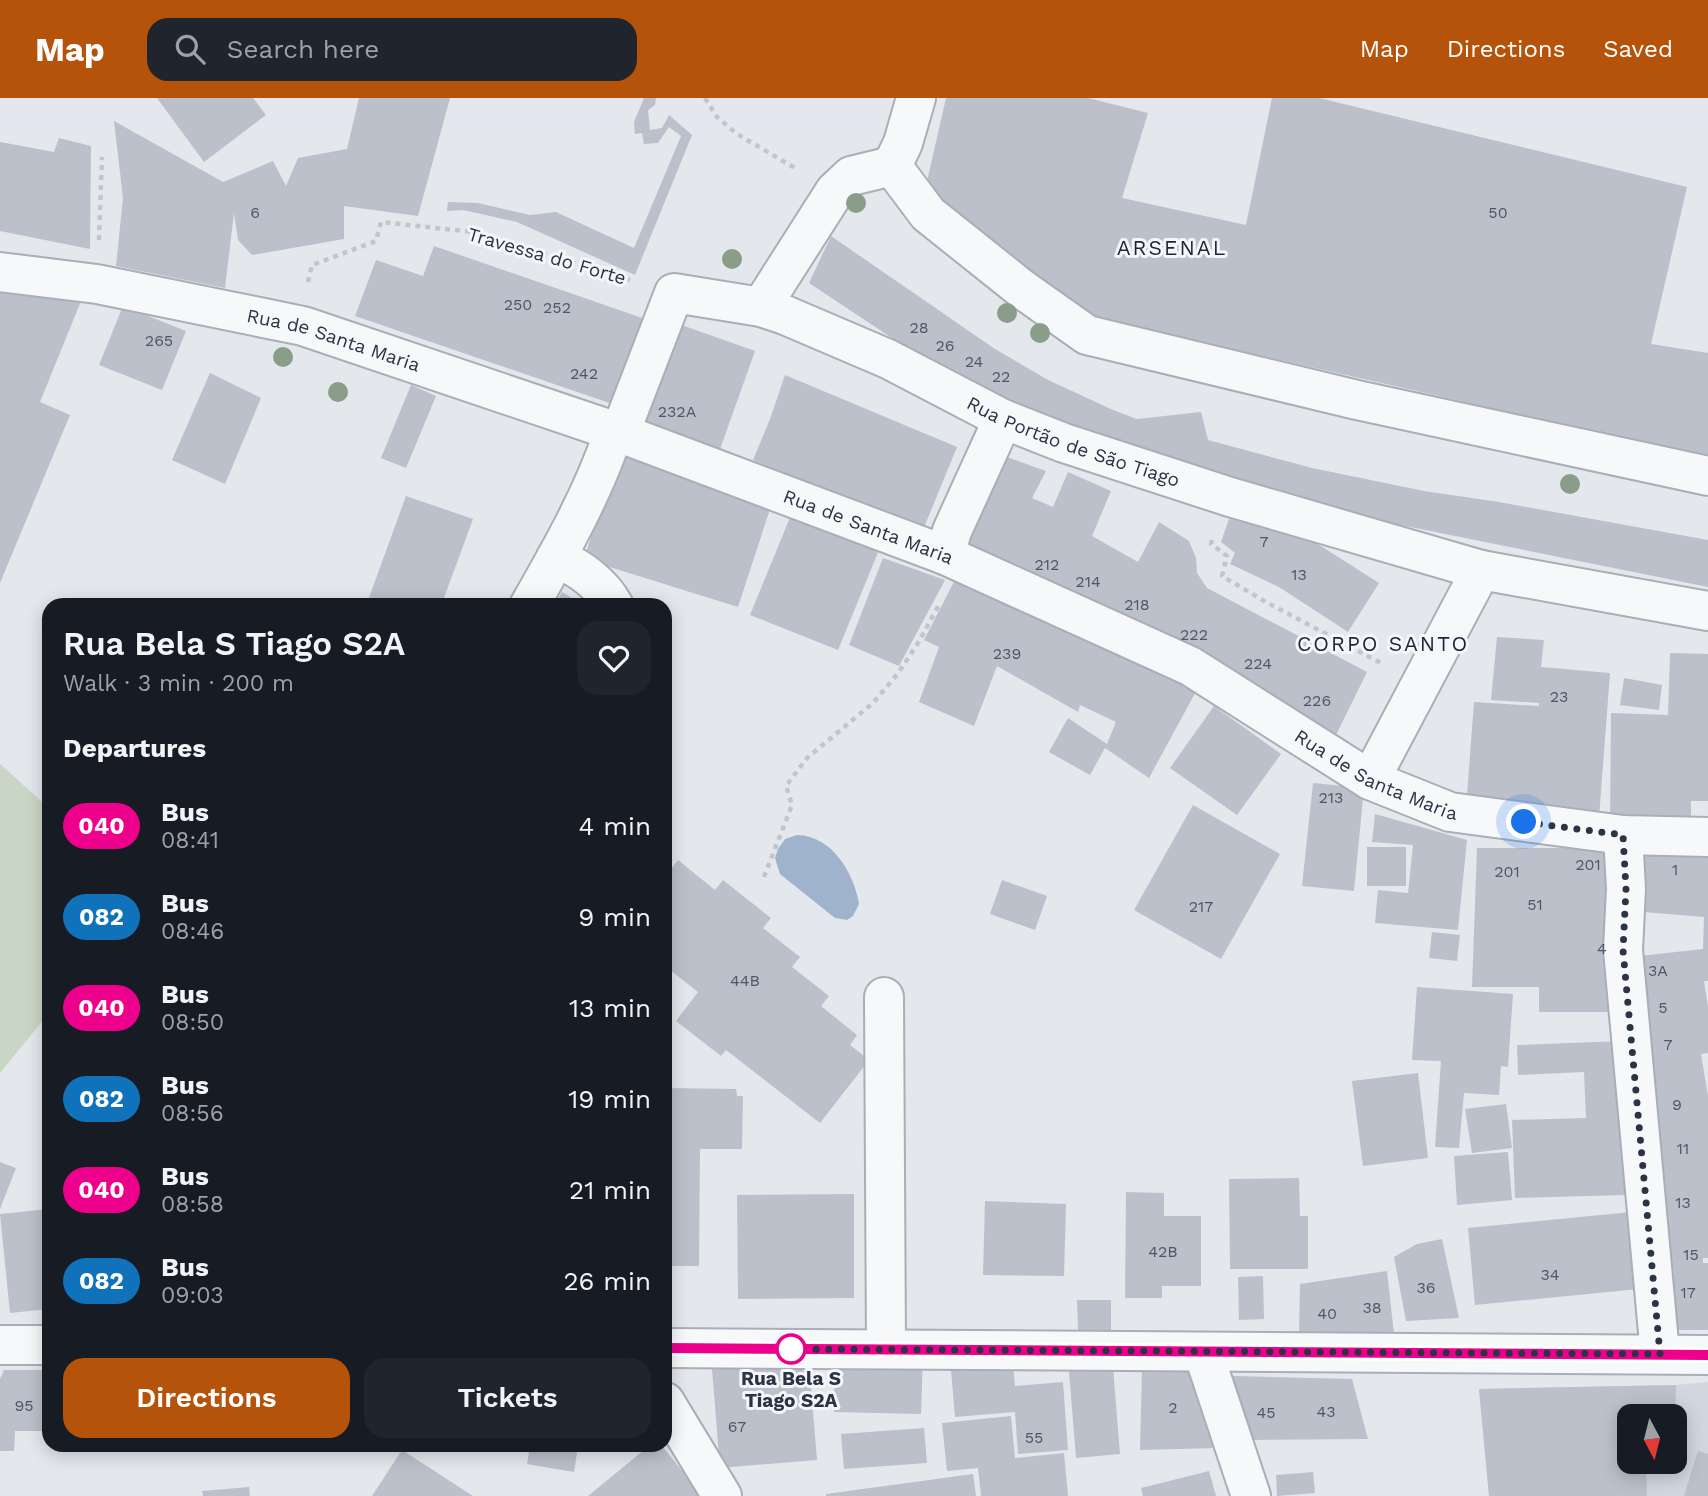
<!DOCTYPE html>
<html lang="en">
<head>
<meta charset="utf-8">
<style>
  :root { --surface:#171b24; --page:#20242c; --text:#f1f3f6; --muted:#9ea1a6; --accent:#b45309 }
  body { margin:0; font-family:"Work Sans",sans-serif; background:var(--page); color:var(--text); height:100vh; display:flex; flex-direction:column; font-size:26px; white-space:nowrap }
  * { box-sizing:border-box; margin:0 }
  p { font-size:23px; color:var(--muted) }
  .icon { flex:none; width:38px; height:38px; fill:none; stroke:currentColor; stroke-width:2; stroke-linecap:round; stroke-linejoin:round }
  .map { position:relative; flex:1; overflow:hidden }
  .drawer { position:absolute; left:42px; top:500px; width:630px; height:854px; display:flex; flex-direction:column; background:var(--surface); border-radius:21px; box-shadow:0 4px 18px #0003 }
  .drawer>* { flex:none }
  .badge { padding:0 14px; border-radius:23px; font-size:24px; line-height:46px }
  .needle { width:46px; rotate:173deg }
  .buttons { position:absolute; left:1617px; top:1306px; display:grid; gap:14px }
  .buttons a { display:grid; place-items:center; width:70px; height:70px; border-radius:14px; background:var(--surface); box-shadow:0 4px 18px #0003; font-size:35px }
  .you { position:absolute; width:35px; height:35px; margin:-18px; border:5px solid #fff; border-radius:50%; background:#1a73e8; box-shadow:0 0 0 10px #1a73e833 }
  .map>.badge { position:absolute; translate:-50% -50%; box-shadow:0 0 0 4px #fff }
  h2 { padding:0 21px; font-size:26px; line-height:63px }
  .round { display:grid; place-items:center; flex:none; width:74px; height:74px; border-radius:21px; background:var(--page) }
  .summary { display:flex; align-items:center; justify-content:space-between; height:119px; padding:0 21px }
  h1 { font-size:33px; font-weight:600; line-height:52px }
  .cta { display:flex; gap:14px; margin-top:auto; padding:14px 21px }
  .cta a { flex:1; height:80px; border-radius:21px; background:var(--accent); color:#fff; font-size:28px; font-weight:600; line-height:80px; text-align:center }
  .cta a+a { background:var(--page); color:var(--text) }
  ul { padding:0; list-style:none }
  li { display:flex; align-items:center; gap:21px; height:91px; padding:0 21px }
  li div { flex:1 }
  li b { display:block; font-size:26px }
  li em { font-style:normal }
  li .badge { min-width:77px; font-weight:700; text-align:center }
  header { display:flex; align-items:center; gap:42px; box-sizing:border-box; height:98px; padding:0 35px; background:var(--accent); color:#fff }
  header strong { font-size:33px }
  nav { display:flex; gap:38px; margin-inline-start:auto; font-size:24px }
  .search { width:490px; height:63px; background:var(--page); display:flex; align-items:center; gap:18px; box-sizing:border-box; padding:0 24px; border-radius:21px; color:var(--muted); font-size:26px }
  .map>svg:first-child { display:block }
</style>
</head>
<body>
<header>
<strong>Map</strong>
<div class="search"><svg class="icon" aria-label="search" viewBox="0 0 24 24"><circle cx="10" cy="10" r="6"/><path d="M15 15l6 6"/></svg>Search here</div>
<nav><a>Map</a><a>Directions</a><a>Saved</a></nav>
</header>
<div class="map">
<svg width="1708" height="1398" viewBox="0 0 1708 1398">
  <rect width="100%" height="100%" fill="#e4e7ec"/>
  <!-- built -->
  <path fill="#d2d6de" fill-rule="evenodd" d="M1708 1284V1398H1489L1479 1291 1676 1287ZM1629 1318H1675V1363H1629Z"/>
  <!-- green -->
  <polygon fill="#c9d6c5" points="0,666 49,710 49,915 0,975"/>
  <!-- water -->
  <path fill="#9fb4cc" d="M797 737C833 738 854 776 859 806L853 818 847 822 835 820 780 776 775 760 778 751 785 741Z"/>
  <!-- building -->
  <g fill="#bbc0ca">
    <polygon points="157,0 253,0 266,17 204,64"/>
    <polygon points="359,0 450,0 418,118 344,108 344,141 252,157 238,142 234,115 225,190 116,168 123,100 114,23 223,84 273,63 286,88 298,60 347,51"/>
    <polygon points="644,0 656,0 655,7 648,12 650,32 662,30 669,17 692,37 635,177 517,124 463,112 447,113 448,104 478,105 530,117 556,114 634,150 681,38 669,29 658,45 644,46 642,35 635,36 634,24"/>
    <polygon points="946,0 1088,0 1148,15 1122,100 1246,127 1272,0 1319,0 1687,89 1651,246 1708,255 1708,359 1051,210 925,92"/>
    <polygon points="59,40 91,48 90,151 0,133 0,44 54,54"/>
    <polygon points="831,138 995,251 1048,282 1113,312 1137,321 1201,314 1208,342 1312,370 1424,393 1499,404 1708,442 1708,489 1351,417 1127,359 980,290 919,258 809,185"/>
    <polygon points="434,148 648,222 618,308 355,218 376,162 423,178"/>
    <polygon points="0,189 81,203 40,304 70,317 0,485"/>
    <polygon points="123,208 186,233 162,292 99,267"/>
    <polygon points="676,225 755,253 719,354 639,326"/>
    <polygon points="210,275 261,300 225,386 172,362"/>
    <polygon points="785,277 957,349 923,432 753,362 770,321"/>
    <polygon points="411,287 436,298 406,370 381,360"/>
    <polygon points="617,357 772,405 738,509 584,461"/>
    <polygon points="1001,357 1046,373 1032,400 1053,409 1068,374 1111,393 1092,438 1138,464 1159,424 1189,443 1196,460 1197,475 1207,490 1367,574 1335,639 964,448"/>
    <polygon points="406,398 473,421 441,508 366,508"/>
    <polygon points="791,417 879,452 838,552 750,517"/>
    <polygon points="1229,421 1310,441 1379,485 1348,534 1279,489 1230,466 1235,455 1221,444"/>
    <polygon points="883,460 945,482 899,568 849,547"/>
    <polygon points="958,476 1200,586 1149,680 1105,650 1090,677 1049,654 1068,620 1107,646 1116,624 1080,607 1078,614 997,568 974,628 919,604 939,549 924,542"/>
    <polygon points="562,494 585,508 554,508"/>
    <polygon points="1497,539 1544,542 1541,569 1610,575 1599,720 1466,710 1474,604 1539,608 1539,605 1491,602"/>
    <polygon points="1670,555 1708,556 1708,703 1691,703 1691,731 1610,730 1611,615 1668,617"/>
    <polygon points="1624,580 1662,587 1659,612 1620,607"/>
    <polygon points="1214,608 1281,656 1237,717 1170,670"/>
    <polygon points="1313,685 1364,690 1354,793 1302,788"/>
    <polygon points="1193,707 1280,756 1221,861 1134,812"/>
    <polygon points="1375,716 1467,742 1458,832 1375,825 1378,792 1408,795 1413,747 1372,744"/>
    <rect x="1367" y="749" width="39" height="39"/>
    <polygon points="1477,750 1617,750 1615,914 1539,914 1539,889 1472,889"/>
    <polygon points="1639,750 1708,756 1708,883 1704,883 1708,909 1708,955 1701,956 1708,998 1708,1160 1703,1160 1703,1165 1708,1165 1708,1232 1675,1232 1630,859 1703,851 1704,819 1643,814"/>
    <polygon points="678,762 715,792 723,782 771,820 763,830 800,859 792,869 829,898 821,908 857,937 850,947 869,962 820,1025 726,952 721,958 676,923 698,894 665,868 665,779"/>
    <polygon points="1002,782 1047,798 1035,832 990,816"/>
    <polygon points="1432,834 1460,837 1457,863 1429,860"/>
    <polygon points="1417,889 1513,896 1508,969 1501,968 1499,997 1464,995 1459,1050 1435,1049 1441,963 1412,962"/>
    <polygon points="1623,943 1628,1097 1515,1100 1512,1022 1586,1020 1584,974 1518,977 1517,947"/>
    <polygon points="1418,975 1428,1060 1363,1068 1352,983"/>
    <polygon points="665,990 736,991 737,998 743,998 742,1051 700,1051 699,1168 665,1168"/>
    <polygon points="1506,1006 1512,1050 1472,1055 1465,1011"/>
    <polygon points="1508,1054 1512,1102 1457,1107 1454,1058"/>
    <polygon points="0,1064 16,1070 0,1111"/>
    <polygon points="1299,1080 1300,1118 1308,1118 1308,1171 1230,1171 1229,1081"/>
    <polygon points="1126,1094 1164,1095 1164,1118 1201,1118 1201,1188 1162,1188 1162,1200 1125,1200"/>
    <polygon points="854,1096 854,1200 738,1201 737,1097"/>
    <polygon points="985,1103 1066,1106 1064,1178 983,1177"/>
    <polygon points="49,1111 49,1211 10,1215 0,1116"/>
    <polygon points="1631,1114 1639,1191 1475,1207 1468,1130"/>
    <polygon points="1442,1141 1459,1220 1406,1223 1394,1159 1417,1146"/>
    <polygon points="1387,1173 1394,1236 1299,1235 1300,1186"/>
    <polygon points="1263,1178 1264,1221 1239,1222 1238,1179"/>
    <polygon points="1077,1202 1111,1202 1111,1232 1078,1232"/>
    <polygon points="808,1253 817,1362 720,1370 711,1259"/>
    <polygon points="835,1254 923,1257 921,1316 834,1314"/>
    <polygon points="1012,1256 1015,1288 1063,1284 1068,1352 1018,1356 1015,1314 955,1319 950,1260"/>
    <polygon points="1112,1257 1120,1356 1076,1360 1068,1261"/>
    <polygon points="1191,1268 1218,1350 1140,1352 1142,1269"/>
    <polygon points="4,1272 49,1272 49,1333 15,1333 14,1353 0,1353 0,1281"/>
    <polygon points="1233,1278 1352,1281 1368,1341 1252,1342"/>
    <polygon points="1676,1287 1675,1318 1629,1318 1629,1363 1646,1363 1647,1398 1489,1398 1479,1291"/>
    <polygon points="1011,1318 1015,1360 1064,1355 1068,1398 981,1398 978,1370 947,1373 942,1325"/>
    <polygon points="924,1330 927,1365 844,1371 841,1336"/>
    <polygon points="530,1348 578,1348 574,1374 527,1366"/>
    <polygon points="649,1348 662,1348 703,1398 588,1398"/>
    <polygon points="402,1352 473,1398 372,1398"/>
    <polygon points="1698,1353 1708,1356 1708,1398 1684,1398"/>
    <polygon points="1209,1373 1216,1398 1143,1398 1141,1390"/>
    <polygon points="1313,1374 1315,1395 1277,1398 1276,1377"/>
    <polygon points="973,1376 976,1398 826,1398 826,1396"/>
    <polygon points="249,1389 250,1398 203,1398 202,1393"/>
  </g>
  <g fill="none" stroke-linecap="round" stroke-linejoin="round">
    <defs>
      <g id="minor">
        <polyline points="892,68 928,116 1022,191 1087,237 1357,302 1708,378"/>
        <polyline points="892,68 903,45 916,0"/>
        <path id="s1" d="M0 174 97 186 303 228 620 335 945 457 1190 568 1370 682 1450 714 1623 737 1708 739"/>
        <polyline points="761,209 835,93 851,78 892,68"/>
        <path id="s2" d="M620 335 674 195 761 209 785 217 888 261 1003 321 1064 345 1230 399 1481 472 1708 513"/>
        <polyline points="945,457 952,433 1003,321"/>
        <path d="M556 460C579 469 602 486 614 508"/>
        <path d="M529 508C561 452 594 394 614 333"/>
        <polyline points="1370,682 1481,472"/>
        <polyline points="1623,737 1626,791 1623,852 1660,1256"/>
        <polyline points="884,899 886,1251"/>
        <polyline points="0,1247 49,1247"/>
        <polyline points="665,1250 1708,1257"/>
        <polyline points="1203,1254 1251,1398"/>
        <polyline points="665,1304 722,1398"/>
      </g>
    </defs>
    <!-- minor casing -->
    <use href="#minor" stroke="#a9aeb7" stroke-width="42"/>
    <!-- path -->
    <g stroke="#c2c5cb" stroke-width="4.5" stroke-dasharray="5 5" stroke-linecap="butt">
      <polyline points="705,0 717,19 737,36 795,70"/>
      <polyline points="99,142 102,59"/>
      <polyline points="308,184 312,167 376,143 381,124 473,134 630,182"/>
      <polyline points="1212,442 1211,446 1227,458 1222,478 1266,504 1381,565"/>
      <polyline points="764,779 792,707 786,688 807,660 873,605 899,574 918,545 940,505"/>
    </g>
    <!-- minor -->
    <use href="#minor" stroke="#f7f8fa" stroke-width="38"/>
  </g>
  <!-- trees -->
  <g fill="#899d89">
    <circle cx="856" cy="105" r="10"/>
    <circle cx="732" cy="161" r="10"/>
    <circle cx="1007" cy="215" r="10"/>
    <circle cx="1040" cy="235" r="10"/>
    <circle cx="283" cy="259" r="10"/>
    <circle cx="338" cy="294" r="10"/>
    <circle cx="1570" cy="386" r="10"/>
  </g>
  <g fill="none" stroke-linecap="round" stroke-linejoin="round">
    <defs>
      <polyline id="line" points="665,1250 1708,1257"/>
    </defs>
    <!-- line casing -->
    <use href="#line" stroke="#fff" stroke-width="16"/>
    <!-- line -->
    <use href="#line" stroke="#ec008c" stroke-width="10"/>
    <!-- walk -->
    <polyline stroke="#2b3445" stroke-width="7" stroke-dasharray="0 12.6" points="791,1251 1660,1256 1623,852 1626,791 1623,737 1524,724"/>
  </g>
  <!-- markers -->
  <circle fill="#fff" stroke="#ec008c" stroke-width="3.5" cx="791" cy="1251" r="14"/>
  <g text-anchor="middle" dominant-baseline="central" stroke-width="6" stroke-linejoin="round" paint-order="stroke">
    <!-- number labels -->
    <g font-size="16" fill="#4f5766">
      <text x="255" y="114">6</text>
      <text x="1498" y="114">50</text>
      <text x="518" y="206">250</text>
      <text x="557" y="209">252</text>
      <text x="919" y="229">28</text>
      <text x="159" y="242">265</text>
      <text x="945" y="247">26</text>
      <text x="974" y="263">24</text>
      <text x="584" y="275">242</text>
      <text x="1001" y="278">22</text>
      <text x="677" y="313">232A</text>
      <text x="1264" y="443">7</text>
      <text x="1047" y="466">212</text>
      <text x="1299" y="476">13</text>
      <text x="1088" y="483">214</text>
      <text x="1137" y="506">218</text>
      <text x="1194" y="536">222</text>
      <text x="1007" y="555">239</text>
      <text x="1258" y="565">224</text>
      <text x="1559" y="598">23</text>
      <text x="1317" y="602">226</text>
      <text x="1331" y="699">213</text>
      <text x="1588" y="766">201</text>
      <text x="1675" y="771">1</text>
      <text x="1507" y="773">201</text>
      <text x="1535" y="806">51</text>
      <text x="1201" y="808">217</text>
      <text x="1602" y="850">4</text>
      <text x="1658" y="872">3A</text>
      <text x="745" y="882">44B</text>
      <text x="1663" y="909">5</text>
      <text x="1668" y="946">7</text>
      <text x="1677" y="1006">9</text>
      <text x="1683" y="1050">11</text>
      <text x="1683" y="1104">13</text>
      <text x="1163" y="1153">42B</text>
      <text x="1691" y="1156">15</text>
      <text x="1550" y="1176">34</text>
      <text x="1426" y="1189">36</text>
      <text x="1688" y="1194">17</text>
      <text x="1372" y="1209">38</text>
      <text x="1327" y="1215">40</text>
      <text x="24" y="1307">95</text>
      <text x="1173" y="1309">2</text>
      <text x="1326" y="1313">43</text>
      <text x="1266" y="1314">45</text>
      <text x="737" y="1328">67</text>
      <text x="1034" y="1339">55</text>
    </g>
    <!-- street labels -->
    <g font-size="19" fill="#2b3445" stroke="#f4f6f9">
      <text transform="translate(547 158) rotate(16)">Travessa do Forte</text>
      <text stroke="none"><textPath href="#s1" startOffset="341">Rua de Santa Maria</textPath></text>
      <text stroke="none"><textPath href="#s2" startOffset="579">Rua Portão de São Tiago</textPath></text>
      <text stroke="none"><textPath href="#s1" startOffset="908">Rua de Santa Maria</textPath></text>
      <text stroke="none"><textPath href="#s1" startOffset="1475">Rua de Santa Maria</textPath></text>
    </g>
    <!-- stop labels -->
    <g font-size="19" font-weight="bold" fill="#2b3445" stroke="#f4f6f9">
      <text x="791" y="1280">Rua Bela S<tspan x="791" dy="22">Tiago S2A</tspan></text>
    </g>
    <!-- neighbourhood labels -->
    <g font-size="21" letter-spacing="2" fill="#1d2536" stroke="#f4f6f9">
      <text x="1172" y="149">ARSENAL</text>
      <text x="1383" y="545">CORPO SANTO</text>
    </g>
  </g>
</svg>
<div class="buttons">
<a><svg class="needle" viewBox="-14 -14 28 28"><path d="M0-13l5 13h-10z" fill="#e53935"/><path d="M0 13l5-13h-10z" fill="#9ea1a6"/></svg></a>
</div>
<div class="you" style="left:1524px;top:724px"></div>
<section class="drawer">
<div class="summary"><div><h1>Rua Bela S Tiago S2A</h1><p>Walk · 3 min · 200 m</p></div><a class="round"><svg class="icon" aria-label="heart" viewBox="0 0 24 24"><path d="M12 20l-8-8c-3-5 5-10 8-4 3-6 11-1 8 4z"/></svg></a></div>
<h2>Departures</h2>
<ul>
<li><span class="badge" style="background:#ec008c;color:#fff">040</span><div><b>Bus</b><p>08:41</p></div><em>4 min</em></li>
<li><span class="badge" style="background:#1072ba;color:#fff">082</span><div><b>Bus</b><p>08:46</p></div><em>9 min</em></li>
<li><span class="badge" style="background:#ec008c;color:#fff">040</span><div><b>Bus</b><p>08:50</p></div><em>13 min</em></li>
<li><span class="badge" style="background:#1072ba;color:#fff">082</span><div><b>Bus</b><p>08:56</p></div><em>19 min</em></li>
<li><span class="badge" style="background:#ec008c;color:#fff">040</span><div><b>Bus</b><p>08:58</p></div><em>21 min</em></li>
<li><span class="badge" style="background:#1072ba;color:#fff">082</span><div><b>Bus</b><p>09:03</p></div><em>26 min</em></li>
</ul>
<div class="cta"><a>Directions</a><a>Tickets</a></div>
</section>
</div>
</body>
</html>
